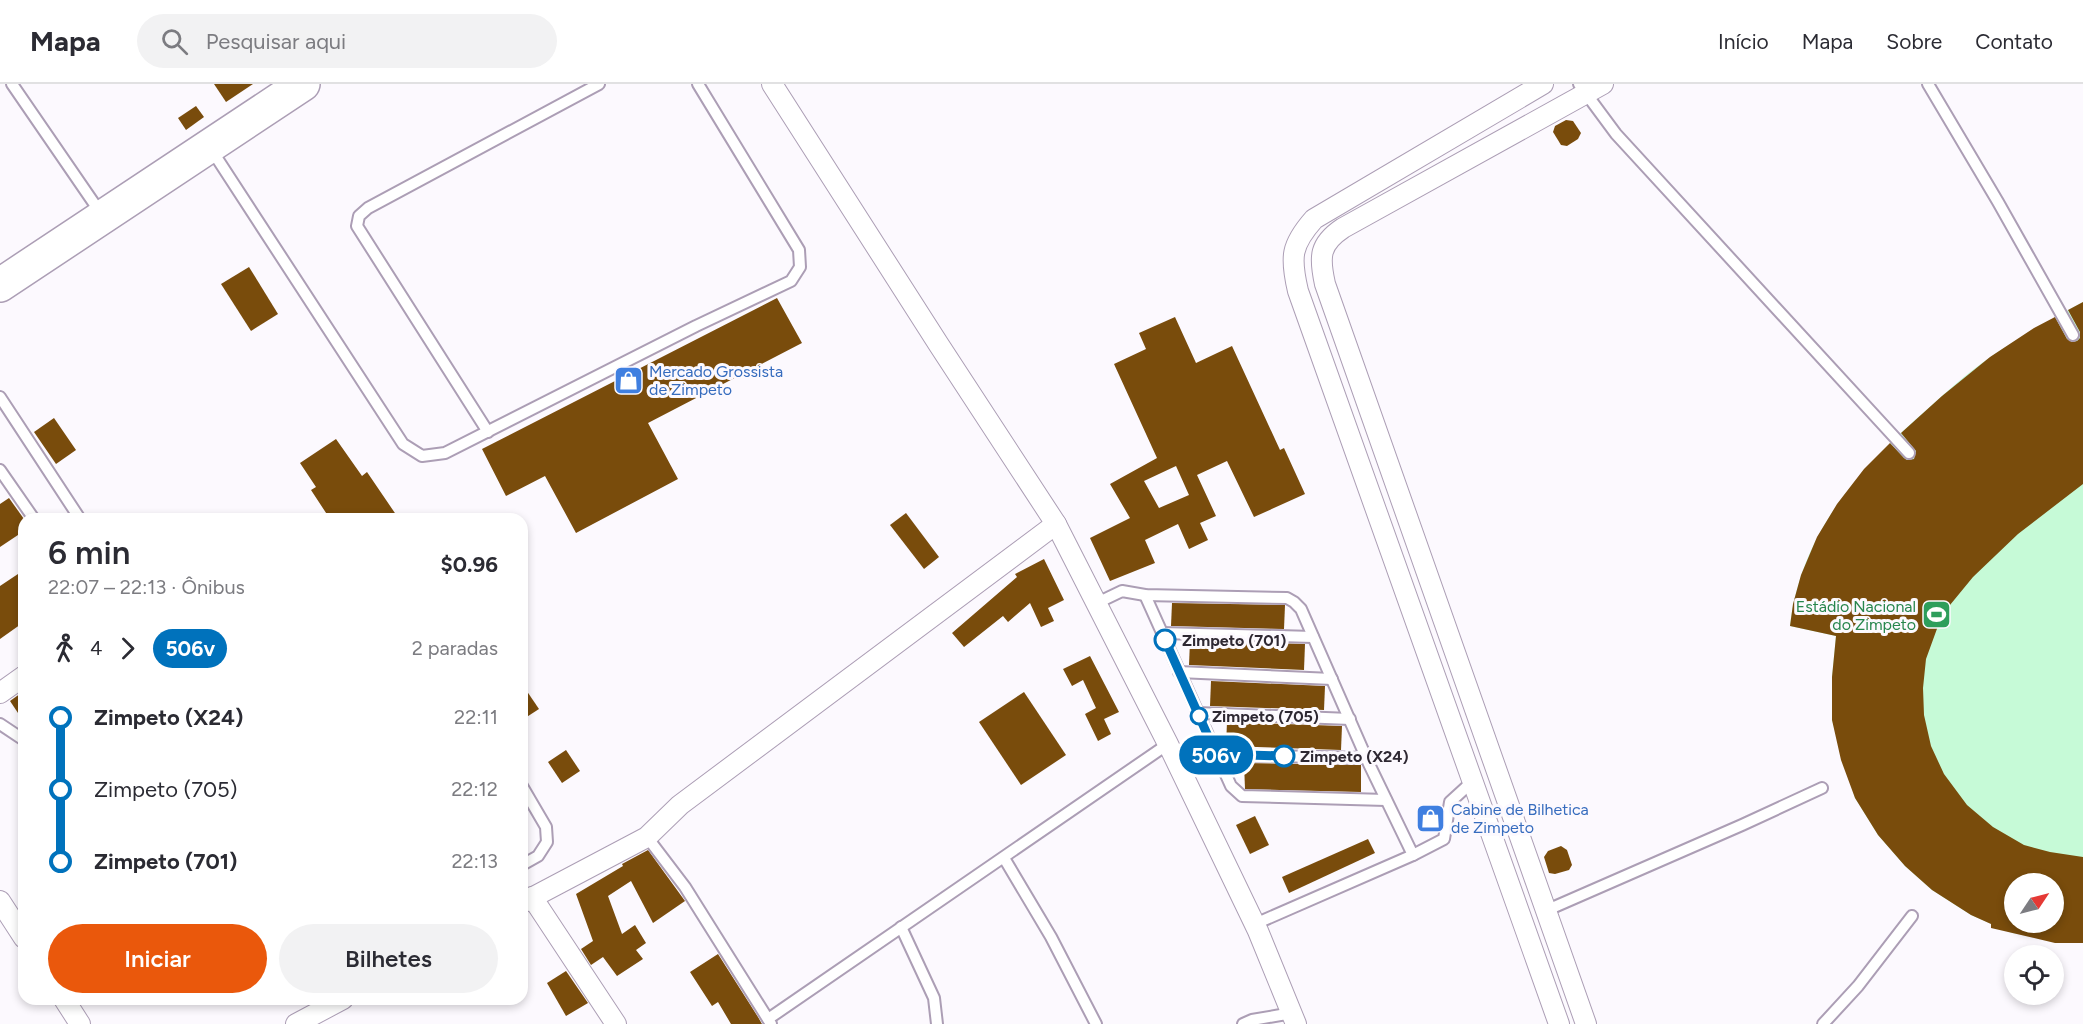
<!DOCTYPE html>
<html lang="pt">
<head>
<meta charset="utf-8">
<style>
  :root { --surface:#fff; --page:#f2f2f3; --text:#2b2b33; --muted:#7c7c81; --line:#e1e1e2; --accent:#ea580c }
  body { margin:0; font-family:Figtree,sans-serif; background:var(--page); color:var(--text); height:100vh; display:flex; flex-direction:column; font-size:22px; white-space:nowrap }
  * { box-sizing:border-box; margin:0 }
  p { font-size:20px; color:var(--muted) }
  .icon { flex:none; width:33px; height:33px; fill:none; stroke:currentColor; stroke-width:2; stroke-linecap:round; stroke-linejoin:round }
  .map { position:relative; flex:1; overflow:hidden }
  .sheet { position:absolute; left:18px; top:429px; width:510px; height:492px; display:flex; flex-direction:column; background:var(--surface); border-radius:18px; box-shadow:0 3px 9px #0003 }
  .sheet>* { flex:none }
  .badge { padding:0 12px; border-radius:20px; font-size:21px; line-height:39px }
  .needle { width:39px; rotate:55deg }
  .buttons { position:absolute; left:2004px; top:789px; display:grid; gap:12px }
  .buttons a { display:grid; place-items:center; width:60px; height:60px; border-radius:50%; background:var(--surface); box-shadow:0 3px 9px #0003; font-size:30px }
  .map>.badge { position:absolute; translate:-50% -50%; box-shadow:0 0 0 3px #fff }
  .legs { display:flex; align-items:center; gap:9px; height:66px; padding:0 30px; font-size:20px }
  .legs p { margin-inline-start:auto }
  .summary { display:flex; align-items:center; justify-content:space-between; height:102px; padding:0 30px }
  h1 { font-size:33px; font-weight:600; line-height:45px }
  .cta { display:flex; gap:12px; margin-top:auto; padding:12px 30px }
  .cta a { flex:1; height:69px; border-radius:36px; background:var(--accent); color:#fff; font-size:24px; font-weight:600; line-height:69px; text-align:center }
  .cta a+a { background:var(--page); color:var(--text) }
  ul { padding:0 30px; list-style:none }
  li { display:flex; align-items:center; gap:21px; height:72px; font-size:22px }
  li i { display:grid; place-items:center; width:9px; height:100%; margin:0 8px; background:currentColor }
  li i::after { content:''; width:15px; height:15px; margin:-8px; border:4px solid; border-radius:50%; background:var(--surface) }
  li p { margin-inline-start:auto }
  li:first-child i { background:linear-gradient(#0000 50%,currentColor 0) }
  li:last-child i { background:linear-gradient(currentColor 50%,#0000 0) }
  header { display:flex; align-items:center; gap:36px; box-sizing:border-box; height:84px; padding:0 30px; background:var(--surface); border-bottom:2px solid var(--line) }
  header strong { font-size:28px }
  nav { display:flex; gap:33px; margin-inline-start:auto; font-size:21px }
  .search { width:420px; height:54px; background:var(--page); display:flex; align-items:center; gap:15px; box-sizing:border-box; padding:0 21px; border-radius:33px; color:var(--muted); font-size:22px }
  .map>svg:first-child { display:block }
</style>
</head>
<body>
<header>
<strong>Mapa</strong>
<div class="search"><svg class="icon" aria-label="search" viewBox="0 0 24 24"><circle cx="10" cy="10" r="6"/><path d="M15 15l6 6"/></svg>Pesquisar aqui</div>
<nav><a>Início</a><a>Mapa</a><a>Sobre</a><a>Contato</a></nav>
</header>
<div class="map">
<svg width="2083" height="940" viewBox="0 0 2083 940">
  <rect width="100%" height="100%" fill="#fcf9fe"/>
  <!-- green -->
  <path fill="#c6fad7" fill-rule="evenodd" d="M2083 218V859L2012 849 1971 831 1932 806 1905 782 1878 751 1855 714 1832 636V593L1836 552 1790 542C1800 455 1852 393 1915 336 1940 314 1965 290 1992 272 2021 252 2052 235 2083 218ZM2014 800H2054V838H2014Z"/>
  <!-- building -->
  <g fill="#794c0c" fill-rule="evenodd">
    <polygon points="214,0 253,0 226,18"/>
    <polygon points="196,22 204,33 186,46 178,34"/>
    <polygon points="1566,36 1573,37 1581,49 1578,55 1567,62 1561,61 1553,48 1555,42"/>
    <polygon points="249,183 278,230 251,247 221,200"/>
    <polygon points="777,214 802,259 648,339 678,395 576,449 545,392 506,412 482,365"/>
    <path d="M2083 218V400L2018 450 1973 493 1950 521 1938 542 1926 575 1923 604 1924 631 1931 662 1944 690 1967 721 1993 743 2024 761 2050 768 2083 773V859H2055L1991 844V840L1971 831 1932 806 1905 782 1878 751 1855 714 1841 676 1832 636V593L1836 552 1790 542 1793 520 1801 491 1817 453 1837 420 1864 385 1890 359 1904 374 1907 376 1914 375 1916 367 1901 349 1942 312 1990 273 2034 244 2055 233 2067 255 2072 258 2077 257 2080 254V248L2068 226ZM2014 800H2054V838H2014Z"/>
    <path d="M1175 233 1196 279 1232 262 1280 366 1284 364 1305 410 1254 433 1227 377 1197 391 1216 432 1200 439 1208 456 1189 465 1178 440 1145 456 1155 479 1110 497 1090 454 1130 434 1110 400 1157 374 1114 280 1146 265 1139 249ZM1176 382 1189 411 1159 424 1144 397Z"/>
    <polygon points="54,334 76,366 56,380 34,348"/>
    <polygon points="336,355 362,392 367,388 399,435 330,435 311,406 316,403 300,379"/>
    <polygon points="9,414 24,435 24,447 0,463 0,420"/>
    <polygon points="906,429 939,473 924,485 890,441"/>
    <polygon points="1044,475 1064,516 1048,524 1054,537 1041,543 1030,519 1008,538 1003,532 964,563 952,549 1017,493 1015,490"/>
    <polygon points="24,486 24,538 0,555 0,502"/>
    <polygon points="1172,519 1285,521 1284,545 1171,542"/>
    <polygon points="1190,557 1305,560 1304,586 1189,581"/>
    <polygon points="1090,572 1119,628 1104,635 1111,650 1098,657 1085,630 1096,624 1083,596 1072,602 1063,585"/>
    <polygon points="1211,597 1325,602 1324,626 1210,622"/>
    <polygon points="522,600 539,625 522,636"/>
    <polygon points="24,607 24,638 10,617"/>
    <polygon points="1024,608 1066,671 1021,701 979,638"/>
    <polygon points="1227,638 1342,642 1341,666 1226,662"/>
    <polygon points="566,666 580,687 562,699 548,678"/>
    <polygon points="1244,679 1361,681 1361,708 1245,705"/>
    <polygon points="1255,732 1269,761 1250,770 1236,741"/>
    <polygon points="1368,755 1375,769 1289,809 1282,793"/>
    <polygon points="1561,762 1567,766 1572,781 1569,786 1555,790 1549,789 1544,773 1548,767"/>
    <polygon points="648,766 685,817 653,839 631,797 608,812 622,850 635,841 646,859 636,866 643,875 617,892 603,873 591,881 581,865 593,857 576,810 623,782 622,780"/>
    <polygon points="718,870 758,933 762,940 731,940 718,918 712,922 690,888"/>
    <polygon points="566,887 588,919 566,932 547,899"/>
  </g>
  <g fill="none" stroke-linecap="round" stroke-linejoin="round">
    <defs>
      <g id="lane">
        <polyline points="12,0 102,131"/>
        <polyline points="1579,0 1616,50 1909,369"/>
        <polyline points="1928,0 1998,118 2073,251"/>
        <polyline points="211,65 403,360 422,372 445,369 696,242 791,197 800,183 799,166 698,0"/>
        <polyline points="0,313 80,435"/>
        <polyline points="488,348 357,142 359,132 368,124 599,0"/>
        <polyline points="0,386 34,435"/>
        <polyline points="1145,511 1231,702 1242,712 1386,716"/>
        <polyline points="1097,519 1122,507 1145,511 1287,514 1294,518 1301,525 1369,680 1413,771"/>
        <polyline points="1162,549 1313,553"/>
        <polyline points="1179,588 1332,595"/>
        <polyline points="1198,629 1350,635"/>
        <polyline points="0,640 24,656"/>
        <polyline points="1216,671 1367,674"/>
        <polyline points="522,702 546,743 547,758 538,772 522,781"/>
        <polyline points="647,753 685,803 771,940"/>
        <polyline points="1004,774 1051,853 1096,940"/>
        <polyline points="1545,827 1742,741 1822,704"/>
        <polyline points="1255,840 1413,771 1444,755 1450,718 1473,697"/>
        <polyline points="901,843 934,914 937,940"/>
        <polyline points="768,935 1168,660"/>
        <polyline points="1243,940 1252,936 1292,929"/>
        <polyline points="1823,940 1858,902 1912,832"/>
      </g>
      <g id="street">
        <polyline points="772,0 939,261 1056,440 1168,660 1258,847 1296,940"/>
        <path d="M1543 0 1314 135C1291 161 1290 173 1298 207L1559 940"/>
        <polyline points="0,609 24,592"/>
        <polyline points="532,813 616,940"/>
        <polyline points="0,817 24,854"/>
        <polyline points="522,819 647,753 680,721 1056,440"/>
        <polyline points="64,915 80,940"/>
        <polyline points="296,940 343,915"/>
        <path d="M1586 940 1325 200C1319 173 1319 160 1343 144L1603 0"/>
      </g>
      <polyline id="highway" points="0,201 303,0"/>
    </defs>
    <!-- lane casing -->
    <use href="#lane" stroke="#ac9eb5" stroke-width="14"/>
    <!-- street casing -->
    <use href="#street" stroke="#ac9eb5" stroke-width="22"/>
    <!-- highway casing -->
    <use href="#highway" stroke="#ac9eb5" stroke-width="36"/>
    <!-- lane -->
    <use href="#lane" stroke="#fff" stroke-width="10"/>
    <!-- street -->
    <use href="#street" stroke="#fff" stroke-width="20"/>
    <!-- highway -->
    <use href="#highway" stroke="#fff" stroke-width="33"/>
  </g>
  <g fill="none" stroke-linecap="round" stroke-linejoin="round">
    <defs>
      <polyline id="line-1" points="1165,556 1216,670 1284,672"/>
    </defs>
    <!-- line-1 casing -->
    <use href="#line-1" stroke="#fff" stroke-width="14"/>
    <!-- line-1 -->
    <use href="#line-1" stroke="#0072bc" stroke-width="9"/>
  </g>
  <!-- icons -->
  <defs>
    <symbol id="shop-square" viewBox="-11 -11 22 22"><rect x="-9" y="-9" width="18" height="18" rx="4" fill="#3f7fe0" stroke="#fcf9fe"/><path d="M-5-2.5h2.3a2.7 3.5 0 0 1 5.4 0H5L5.5 6h-11ZM-1.5-2.5h3a1.5 2.3 0 0 0-3 0Z" fill="#fff"/></symbol>
    <symbol id="stadium-square" viewBox="-11 -11 22 22"><rect x="-9" y="-9" width="18" height="18" rx="4" fill="#2e9e5b" stroke="#fcf9fe"/><path d="M0-5a6.5 5 0 1 0 0 10a6.5 5 0 1 0 0-10ZM-3.5-1.8h7v3.6h-7Z" fill="#fff"/></symbol>
  </defs>
  <g fill-rule="evenodd">
    <use href="#shop-square" x="612" y="280" width="33" height="33"/>
    <use href="#stadium-square" x="1920" y="514" width="33" height="33"/>
    <use href="#shop-square" x="1414" y="718" width="33" height="33"/>
  </g>
  <!-- markers -->
  <g fill="#fff" stroke="#0072bc" stroke-width="3">
    <circle cx="1165" cy="556" r="10"/>
    <circle cx="1199" cy="632" r="8"/>
    <circle cx="1284" cy="672" r="10"/>
  </g>
  <g text-anchor="middle" dominant-baseline="central" stroke-width="6" stroke-linejoin="round" paint-order="stroke">
    <!-- shop labels -->
    <g font-size="16" fill="#366cbe" stroke="#fcf9fe" text-anchor="start">
      <text x="649" y="287">Mercado Grossista<tspan x="649" dy="18">de Zimpeto</tspan></text>
      <text x="1451" y="725">Cabine de Bilhetica<tspan x="1451" dy="18">de Zimpeto</tspan></text>
    </g>
    <!-- leisure labels -->
    <g font-size="16" fill="#27864d" stroke="#fcf9fe" text-anchor="end">
      <text x="1916" y="522">Estádio Nacional<tspan x="1916" dy="18">do Zimpeto</tspan></text>
    </g>
    <!-- stop labels -->
    <g font-size="16" font-weight="bold" fill="#2e2832" stroke="#fcf9fe" text-anchor="start">
      <text x="1182" y="556">Zimpeto (701)</text>
      <text x="1212" y="632">Zimpeto (705)</text>
      <text x="1300" y="672">Zimpeto (X24)</text>
    </g>
  </g>
</svg>
<div class="buttons">
<a><svg class="needle" viewBox="-14 -14 28 28"><path d="M0-13l5 13h-10z" fill="#e53935"/><path d="M0 13l5-13h-10z" fill="#7c7c81"/></svg></a>
<a><svg class="icon" aria-label="locate" viewBox="0 0 24 24"><circle cx="12" cy="12" r="6"/><path d="M12 2v4M12 18v4M2 12h4M18 12h4"/></svg></a>
</div>
<b class="badge" style="left:1216px;top:671px;background:#0072bc;color:#fff">506v</b>
<section class="sheet">
<div class="summary"><div><h1>6 min</h1><p>22:07 – 22:13 · Ônibus</p></div><b>$0.96</b></div>
<div class="legs"><svg class="icon" aria-label="walk" viewBox="0 0 24 24"><circle cx="13" cy="4" r="2"/><path d="M13 8l-2 6 4 7M11 14l-3 7M7 12l3-4h3l4 4"/></svg>4<svg class="icon" aria-label="forward" viewBox="0 0 24 24"><path d="M9 5l7 7-7 7"/></svg><b class="badge" style="background:#0072bc;color:#fff">506v</b><p>2 paradas</p></div>
<ul>
<li><i style="color:#0072bc"></i><b>Zimpeto (X24)</b><p>22:11</p></li>
<li><i style="color:#0072bc"></i><span>Zimpeto (705)</span><p>22:12</p></li>
<li><i style="color:#0072bc"></i><b>Zimpeto (701)</b><p>22:13</p></li>
</ul>
<div class="cta"><a>Iniciar</a><a>Bilhetes</a></div>
</section>
</div>
</body>
</html>
